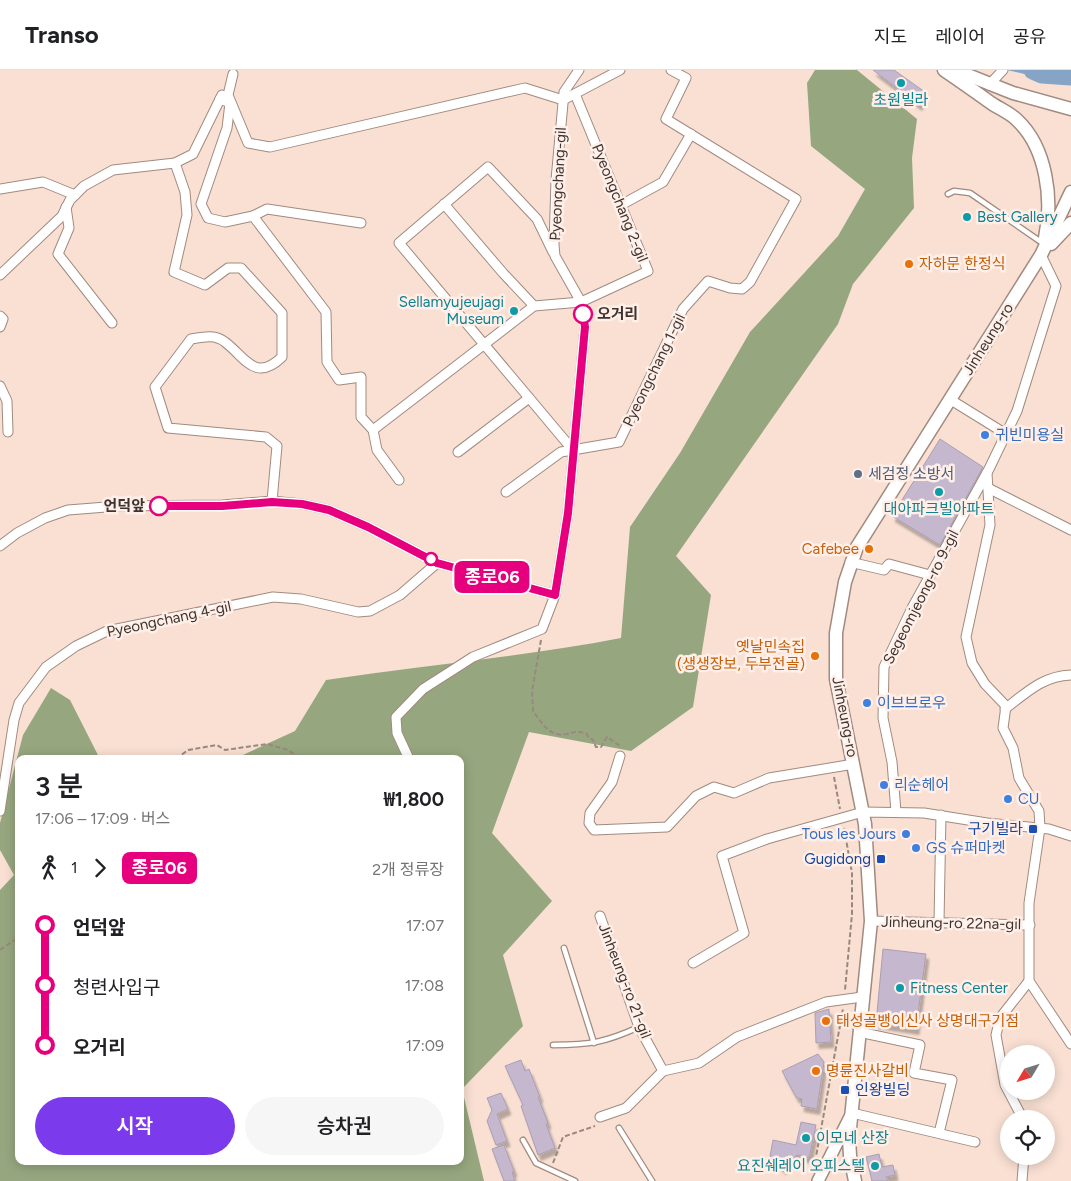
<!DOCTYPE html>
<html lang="ko">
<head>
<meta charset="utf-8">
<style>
  :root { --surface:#fff; --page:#f6f6f6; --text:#202124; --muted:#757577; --line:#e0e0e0; --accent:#7c3aed }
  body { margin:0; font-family:Figtree,"Noto Sans KR",sans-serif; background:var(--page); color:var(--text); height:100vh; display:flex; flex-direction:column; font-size:19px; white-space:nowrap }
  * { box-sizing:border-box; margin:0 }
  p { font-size:16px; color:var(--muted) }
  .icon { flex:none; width:28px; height:28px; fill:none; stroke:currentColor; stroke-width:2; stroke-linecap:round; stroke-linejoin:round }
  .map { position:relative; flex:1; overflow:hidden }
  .sheet { position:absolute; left:15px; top:685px; width:449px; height:410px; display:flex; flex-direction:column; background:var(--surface); border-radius:10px; box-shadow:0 2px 12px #0003 }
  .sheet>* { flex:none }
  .badge { padding:0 10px; border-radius:8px; font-size:18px; line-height:32px }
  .needle { width:32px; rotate:232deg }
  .controls { position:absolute; left:1000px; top:975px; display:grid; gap:10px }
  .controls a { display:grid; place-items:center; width:55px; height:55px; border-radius:50%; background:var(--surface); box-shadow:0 2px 12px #0003; font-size:25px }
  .map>.badge { position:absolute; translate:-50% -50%; box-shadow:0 0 0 2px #fff }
  .legs { display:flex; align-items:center; gap:8px; height:55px; padding:0 20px; font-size:16px }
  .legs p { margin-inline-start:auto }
  .headline { display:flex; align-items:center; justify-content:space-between; height:85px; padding:0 20px }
  h1 { font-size:28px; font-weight:600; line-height:38px }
  .button { display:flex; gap:10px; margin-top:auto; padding:10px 20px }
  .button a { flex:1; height:58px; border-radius:30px; background:var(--accent); color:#fff; font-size:20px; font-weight:600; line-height:58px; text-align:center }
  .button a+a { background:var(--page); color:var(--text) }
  ul { padding:0 20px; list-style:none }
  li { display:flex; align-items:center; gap:18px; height:60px; font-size:19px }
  li i { display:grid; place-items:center; width:8px; height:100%; margin:0 6px; background:currentColor }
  li i::after { content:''; width:12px; height:12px; margin:-6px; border:4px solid; border-radius:50%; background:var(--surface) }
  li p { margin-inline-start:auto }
  li:first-child i { background:linear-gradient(#0000 50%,currentColor 0) }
  li:last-child i { background:linear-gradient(currentColor 50%,#0000 0) }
  header { display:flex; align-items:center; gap:30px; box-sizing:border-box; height:70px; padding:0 25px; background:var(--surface); border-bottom:1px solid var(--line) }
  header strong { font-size:24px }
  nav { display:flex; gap:28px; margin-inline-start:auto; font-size:18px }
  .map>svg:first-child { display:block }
</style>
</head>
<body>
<header>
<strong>Transo</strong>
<nav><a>지도</a><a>레이어</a><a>공유</a></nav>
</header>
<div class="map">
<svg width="1071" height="1111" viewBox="0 0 1071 1111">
  <defs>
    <filter id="shadow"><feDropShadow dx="3" dy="5.5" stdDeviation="1" flood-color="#0004"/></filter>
  </defs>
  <rect width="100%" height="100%" fill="#f9e0d3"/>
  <!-- forest -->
  <path fill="#96a77f" d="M815 0H857L917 49 912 88 914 138 853 214 838 254 676 486 711 525 693 637 631 681 529 662 492 763 552 831 503 885 523 956 462 1019 484 1111H0V820L14 805 0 780V753L23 665 51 618 70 630 100 689H19V1091H460V689H234L295 661 326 610C424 595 523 587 621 568L630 457 680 383 750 262 838 166 865 119 811 76 807 13Z"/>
  <!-- water -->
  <polygon fill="#86a4c5" points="1007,0 1045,0 1071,7 1071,15"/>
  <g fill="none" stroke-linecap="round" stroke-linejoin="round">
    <!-- river -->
    <polyline stroke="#86a4c5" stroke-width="19" points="1033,0 1042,4 1071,6"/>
  </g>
  <!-- building -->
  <g fill="#c5b8ce" stroke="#aa9eb3" filter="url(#shadow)">
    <polygon points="873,0 894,0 925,22 919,35"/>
    <polygon points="940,369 983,397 940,475 892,446"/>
    <polygon points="883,879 926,884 916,959 876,953"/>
    <polygon points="829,939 831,972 816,973 815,943"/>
    <polygon points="818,984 824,992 817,1039 801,1036 802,1029 796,1027 782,1001"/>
    <polygon points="521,990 525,1001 529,999 540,1027 538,1027 548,1053 546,1054 555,1078 538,1085 521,1036 523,1035 505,996"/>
    <polygon points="501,1023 508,1039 497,1044 507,1071 496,1075 487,1051 492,1040 487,1028"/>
    <polygon points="801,1052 816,1055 809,1088 797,1085 783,1099 770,1086 773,1070 796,1075"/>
    <polygon points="504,1075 514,1101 512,1102 515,1111 504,1111 492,1079"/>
    <polygon points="879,1084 882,1097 893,1095 895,1105 886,1107 888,1111 872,1111 866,1087"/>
  </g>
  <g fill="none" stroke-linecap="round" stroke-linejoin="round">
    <defs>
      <g id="lane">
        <polyline points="948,124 954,121 970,123 1044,174"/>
        <polyline points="564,878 594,973"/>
        <path d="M553 975C590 975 606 972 639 957"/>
        <polyline points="619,1058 652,1111"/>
        <polyline points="523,1070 536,1093 575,1111"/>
      </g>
      <g id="street">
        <polyline points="233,4 228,25 248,73 270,77 525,18 563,30 620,0"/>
        <polyline points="989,15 1003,0"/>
        <polyline points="220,29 230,33 227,58 201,134 208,148 225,152 253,146 326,242 327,292 339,310 361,307 361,347 373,360 377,380 399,410"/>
        <path d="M175 93 185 122 187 145 174 202 205 215 228 198H241L282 243V287C255 313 245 287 225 272 215 264 203 267 191 269L155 317 168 358 266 367 277 376 272 431"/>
        <polyline points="0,119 43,112 75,125"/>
        <polyline points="444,134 503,203 534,236"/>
        <polyline points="621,135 663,112 691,64"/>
        <polyline points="66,137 69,158 58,184 112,253"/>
        <polyline points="253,146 267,139 361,153"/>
        <polyline points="553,182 537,149 488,97 399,173 572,379"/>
        <polyline points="0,205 62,146 70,130 84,116 113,100 175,93 193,84 222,25"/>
        <polyline points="0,246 3,249 0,257"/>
        <polyline points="0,316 7,331 8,362"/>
        <polyline points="951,330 1006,364"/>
        <polyline points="373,360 534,236 581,232 648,201 575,24"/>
        <polyline points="458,382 529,328"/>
        <polyline points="987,403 990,455 966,567 972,593 985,614 1006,636 1003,658 1013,678 1019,708 1039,741 1040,758 1029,833 1029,911 1071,974"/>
        <polyline points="988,418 1071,460"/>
        <polyline points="506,422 561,382 619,372 683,239 708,211 730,218 742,219 750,212 796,129 666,49 686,8 671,0"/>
        <polyline points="0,476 17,463 45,448 68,440 119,436 222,435 272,431 302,434 329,440 368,457 437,493 555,525"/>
        <polyline points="850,492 884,500 889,494 930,505"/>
        <path d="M1005 639C1027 622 1043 606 1071 605"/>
        <polyline points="620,686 612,712 590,743 589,753 594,760 667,757 696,726 714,717 734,723 769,708 854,694"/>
        <polyline points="409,689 397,663 396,647 423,619 473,587 542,559 555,525 568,443 585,257 581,232 555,186 554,175 556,110 564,22 579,0"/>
        <polyline points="0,741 14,650 19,633 46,597 76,576 107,561 273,527 301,529 358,542 370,541 400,525 437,493"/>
        <polyline points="896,742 892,692 883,648 884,597 912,538 989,399 1017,341 1056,216 1041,185"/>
        <polyline points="600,846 639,957 663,1001 699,993 737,967 826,932 862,927"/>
        <polyline points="871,851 1030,855"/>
        <polyline points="939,852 941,745"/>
        <polyline points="693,893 744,863 722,786 767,769 863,742 924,743 987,753 1049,759 1071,766"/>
        <polyline points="859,962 920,975 914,1003 952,1010 939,1063"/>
        <polyline points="852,1043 975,1072"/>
        <polyline points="600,1047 626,1038 663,1001"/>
        <polyline points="1023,1049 1005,1015 996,965 1000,948 1029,911"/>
        <polyline points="1022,1111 1024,1086"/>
      </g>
      <polyline id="secondary" points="818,1111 850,1047"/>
      <g id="primary">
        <path d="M944 0C960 11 976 22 991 33 1000 39 1010 43 1017 50 1047 78 1053 130 1045 168"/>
        <polyline points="955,0 1013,23 1071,39"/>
        <polyline points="1051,174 1071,153"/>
        <polyline points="855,1111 850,1086 849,1068 871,851 865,754 836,609 836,563 845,512 857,477 1041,185 1071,122"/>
      </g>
    </defs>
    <!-- lane casing -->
    <use href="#lane" stroke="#a18a7f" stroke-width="7"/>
    <!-- street casing -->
    <use href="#street" stroke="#a18a7f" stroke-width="11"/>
    <!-- secondary casing -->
    <use href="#secondary" stroke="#a18a7f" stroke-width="14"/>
    <!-- primary casing -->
    <use href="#primary" stroke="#a18a7f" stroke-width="15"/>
    <!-- path -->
    <g stroke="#99887f" stroke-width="2" stroke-dasharray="5 2.5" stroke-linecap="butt">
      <path d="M541 570 532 621 533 641C542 653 550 668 567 664 575 662 577 661 586 663L589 668 593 670 596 677H601L607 667 620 676"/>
      <polyline points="176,689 188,680 217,675 225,680 267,674 288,680 301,689"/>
      <polyline points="834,707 840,739"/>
      <polyline points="844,758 852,803 852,844 845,920"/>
      <polyline points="0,880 19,867"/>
      <polyline points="815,1092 843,939"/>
      <polyline points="553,1093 563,1067 595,1056"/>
    </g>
    <!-- lane -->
    <use href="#lane" stroke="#fff" stroke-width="4.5"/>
    <!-- street -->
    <use href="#street" stroke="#fff" stroke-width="9"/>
    <!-- secondary -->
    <use href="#secondary" stroke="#fff" stroke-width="11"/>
    <!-- primary -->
    <use href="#primary" stroke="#fff" stroke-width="12"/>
  </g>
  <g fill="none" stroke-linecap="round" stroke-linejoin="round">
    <defs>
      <polyline id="line-1" points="159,436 222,436 272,432 302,434 329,440 368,457 437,493 555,525 568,443 585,257 583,244"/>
    </defs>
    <!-- line-1 casing -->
    <use href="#line-1" stroke="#fff" stroke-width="11"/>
    <!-- line-1 -->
    <use href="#line-1" stroke="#e6007e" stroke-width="8"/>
  </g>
  <!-- markers -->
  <g fill="#0f9aa8" stroke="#ffefe8" stroke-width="2">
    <circle cx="901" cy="13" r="5"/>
    <circle cx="967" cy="147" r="5"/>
    <circle cx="514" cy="241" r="5"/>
    <circle cx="939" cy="422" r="5"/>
    <circle cx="900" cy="918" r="5"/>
    <circle cx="806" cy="1068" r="5"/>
    <circle cx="875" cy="1096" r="5"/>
  </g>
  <g fill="#e8710a" stroke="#ffefe8" stroke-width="2">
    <circle cx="909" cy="194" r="5"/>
    <circle cx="869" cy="479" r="5"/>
    <circle cx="815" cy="586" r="5"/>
    <circle cx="826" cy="951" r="5"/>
    <circle cx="816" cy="1001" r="5"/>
  </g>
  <g fill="#fff" stroke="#e6007e" stroke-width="2.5">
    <circle cx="583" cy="244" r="9"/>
    <circle cx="159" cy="436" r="9"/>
    <circle cx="431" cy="489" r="6"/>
  </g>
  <g fill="#3f7fe0" stroke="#ffefe8" stroke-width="2">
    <circle cx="985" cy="365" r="5"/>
    <circle cx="867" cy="633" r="5"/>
    <circle cx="884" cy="715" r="5"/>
    <circle cx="1008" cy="729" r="5"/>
    <circle cx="906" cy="764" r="5"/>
    <circle cx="916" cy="778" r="5"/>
  </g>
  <circle fill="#5c6f8a" stroke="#ffefe8" stroke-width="2" cx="858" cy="404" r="5"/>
  <g fill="#1a4fb4" stroke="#ffefe8" stroke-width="2">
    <rect x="1028" y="754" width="10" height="10" rx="2.5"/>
    <rect x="876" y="784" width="10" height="10" rx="2.5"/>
    <rect x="840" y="1015" width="10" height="10" rx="2.5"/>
  </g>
  <g text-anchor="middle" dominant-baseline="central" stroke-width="5" stroke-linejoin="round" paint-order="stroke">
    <!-- culture labels -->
    <g font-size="15" fill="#0d838f" stroke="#ffefe8" text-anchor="start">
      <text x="901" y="30" text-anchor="middle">초원빌라</text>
      <text x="977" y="147">Best Gallery</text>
      <text x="504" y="232" text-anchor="end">Sellamyujeujagi<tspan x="504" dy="17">Museum</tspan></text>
      <text x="939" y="439" text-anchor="middle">대아파크빌아파트</text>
      <text x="910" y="918">Fitness Center</text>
      <text x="816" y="1068">이모네 산장</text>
      <text x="865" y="1096" text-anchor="end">요진쉐레이 오피스텔</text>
    </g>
    <!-- street labels -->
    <g font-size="15" fill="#3d342f" stroke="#ffefe8">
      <text transform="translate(558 114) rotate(-87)">Pyeongchang-gil</text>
      <text transform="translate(620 133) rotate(68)">Pyeongchang 2-gil</text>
      <text transform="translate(988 269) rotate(-58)">Jinheung-ro</text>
      <text transform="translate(654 300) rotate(-64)">Pyeongchang 1-gil</text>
      <text transform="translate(921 527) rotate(-63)">Segeomjeong-ro 9-gil</text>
      <text transform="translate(169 549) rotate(-12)">Pyeongchang 4-gil</text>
      <text transform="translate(845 647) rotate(79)">Jinheung-ro</text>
      <text transform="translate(951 853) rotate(1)">Jinheung-ro 22na-gil</text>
      <text transform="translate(625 911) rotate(69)">Jinheung-ro 21-gil</text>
    </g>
    <!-- food labels -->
    <g font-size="15" fill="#c56008" stroke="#ffefe8" text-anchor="start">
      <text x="919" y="194">자하문 한정식</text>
      <text x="859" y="479" text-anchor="end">Cafebee</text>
      <text x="805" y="577" text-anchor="end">옛날민속집<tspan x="805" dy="17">(생생장보, 두부전골)</tspan></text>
      <text x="836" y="951">태성골뱅이신사 상명대구기점</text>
      <text x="826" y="1001">명륜진사갈비</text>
    </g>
    <!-- stop labels -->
    <g font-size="15" font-weight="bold" fill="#3d342f" stroke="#ffefe8" text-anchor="start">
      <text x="597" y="244">오거리</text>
      <text x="145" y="436" text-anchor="end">언덕앞</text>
    </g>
    <!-- shop labels -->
    <g font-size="15" fill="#366cbe" stroke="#ffefe8" text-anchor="start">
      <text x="995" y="365">귀빈미용실</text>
      <text x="877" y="633">이브브로우</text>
      <text x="894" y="715">리순헤어</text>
      <text x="1018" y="729">CU</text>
      <text x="896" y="764" text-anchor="end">Tous les Jours</text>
      <text x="926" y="778">GS 슈퍼마켓</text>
    </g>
    <!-- service labels -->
    <g font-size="15" fill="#4e5e75" stroke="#ffefe8" text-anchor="start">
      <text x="868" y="404">세검정 소방서</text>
    </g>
    <!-- transit labels -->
    <g font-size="15" fill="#164399" stroke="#ffefe8" text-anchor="end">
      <text x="1023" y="759">구기빌라</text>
      <text x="871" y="789">Gugidong</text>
      <text x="855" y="1020" text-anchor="start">인왕빌딩</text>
    </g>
  </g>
</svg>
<div class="controls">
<a><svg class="needle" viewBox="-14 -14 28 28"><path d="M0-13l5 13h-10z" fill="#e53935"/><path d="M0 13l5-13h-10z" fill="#757577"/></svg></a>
<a><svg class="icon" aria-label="locate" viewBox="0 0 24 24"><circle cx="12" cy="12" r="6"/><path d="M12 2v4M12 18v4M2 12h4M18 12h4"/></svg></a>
</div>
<b class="badge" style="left:492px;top:507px;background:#e6007e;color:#fff">종로06</b>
<section class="sheet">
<div class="headline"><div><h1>3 분</h1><p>17:06 – 17:09 · 버스</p></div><b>₩1,800</b></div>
<div class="legs"><svg class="icon" aria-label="walk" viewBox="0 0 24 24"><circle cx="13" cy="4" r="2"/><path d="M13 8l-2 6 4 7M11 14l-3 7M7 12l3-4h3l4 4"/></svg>1<svg class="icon" aria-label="forward" viewBox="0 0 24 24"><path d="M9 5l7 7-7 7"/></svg><b class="badge" style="background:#e6007e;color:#fff">종로06</b><p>2개 정류장</p></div>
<ul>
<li><i style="color:#e6007e"></i><b>언덕앞</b><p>17:07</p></li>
<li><i style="color:#e6007e"></i><span>청련사입구</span><p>17:08</p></li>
<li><i style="color:#e6007e"></i><b>오거리</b><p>17:09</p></li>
</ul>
<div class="button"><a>시작</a><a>승차권</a></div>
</section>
</div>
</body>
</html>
